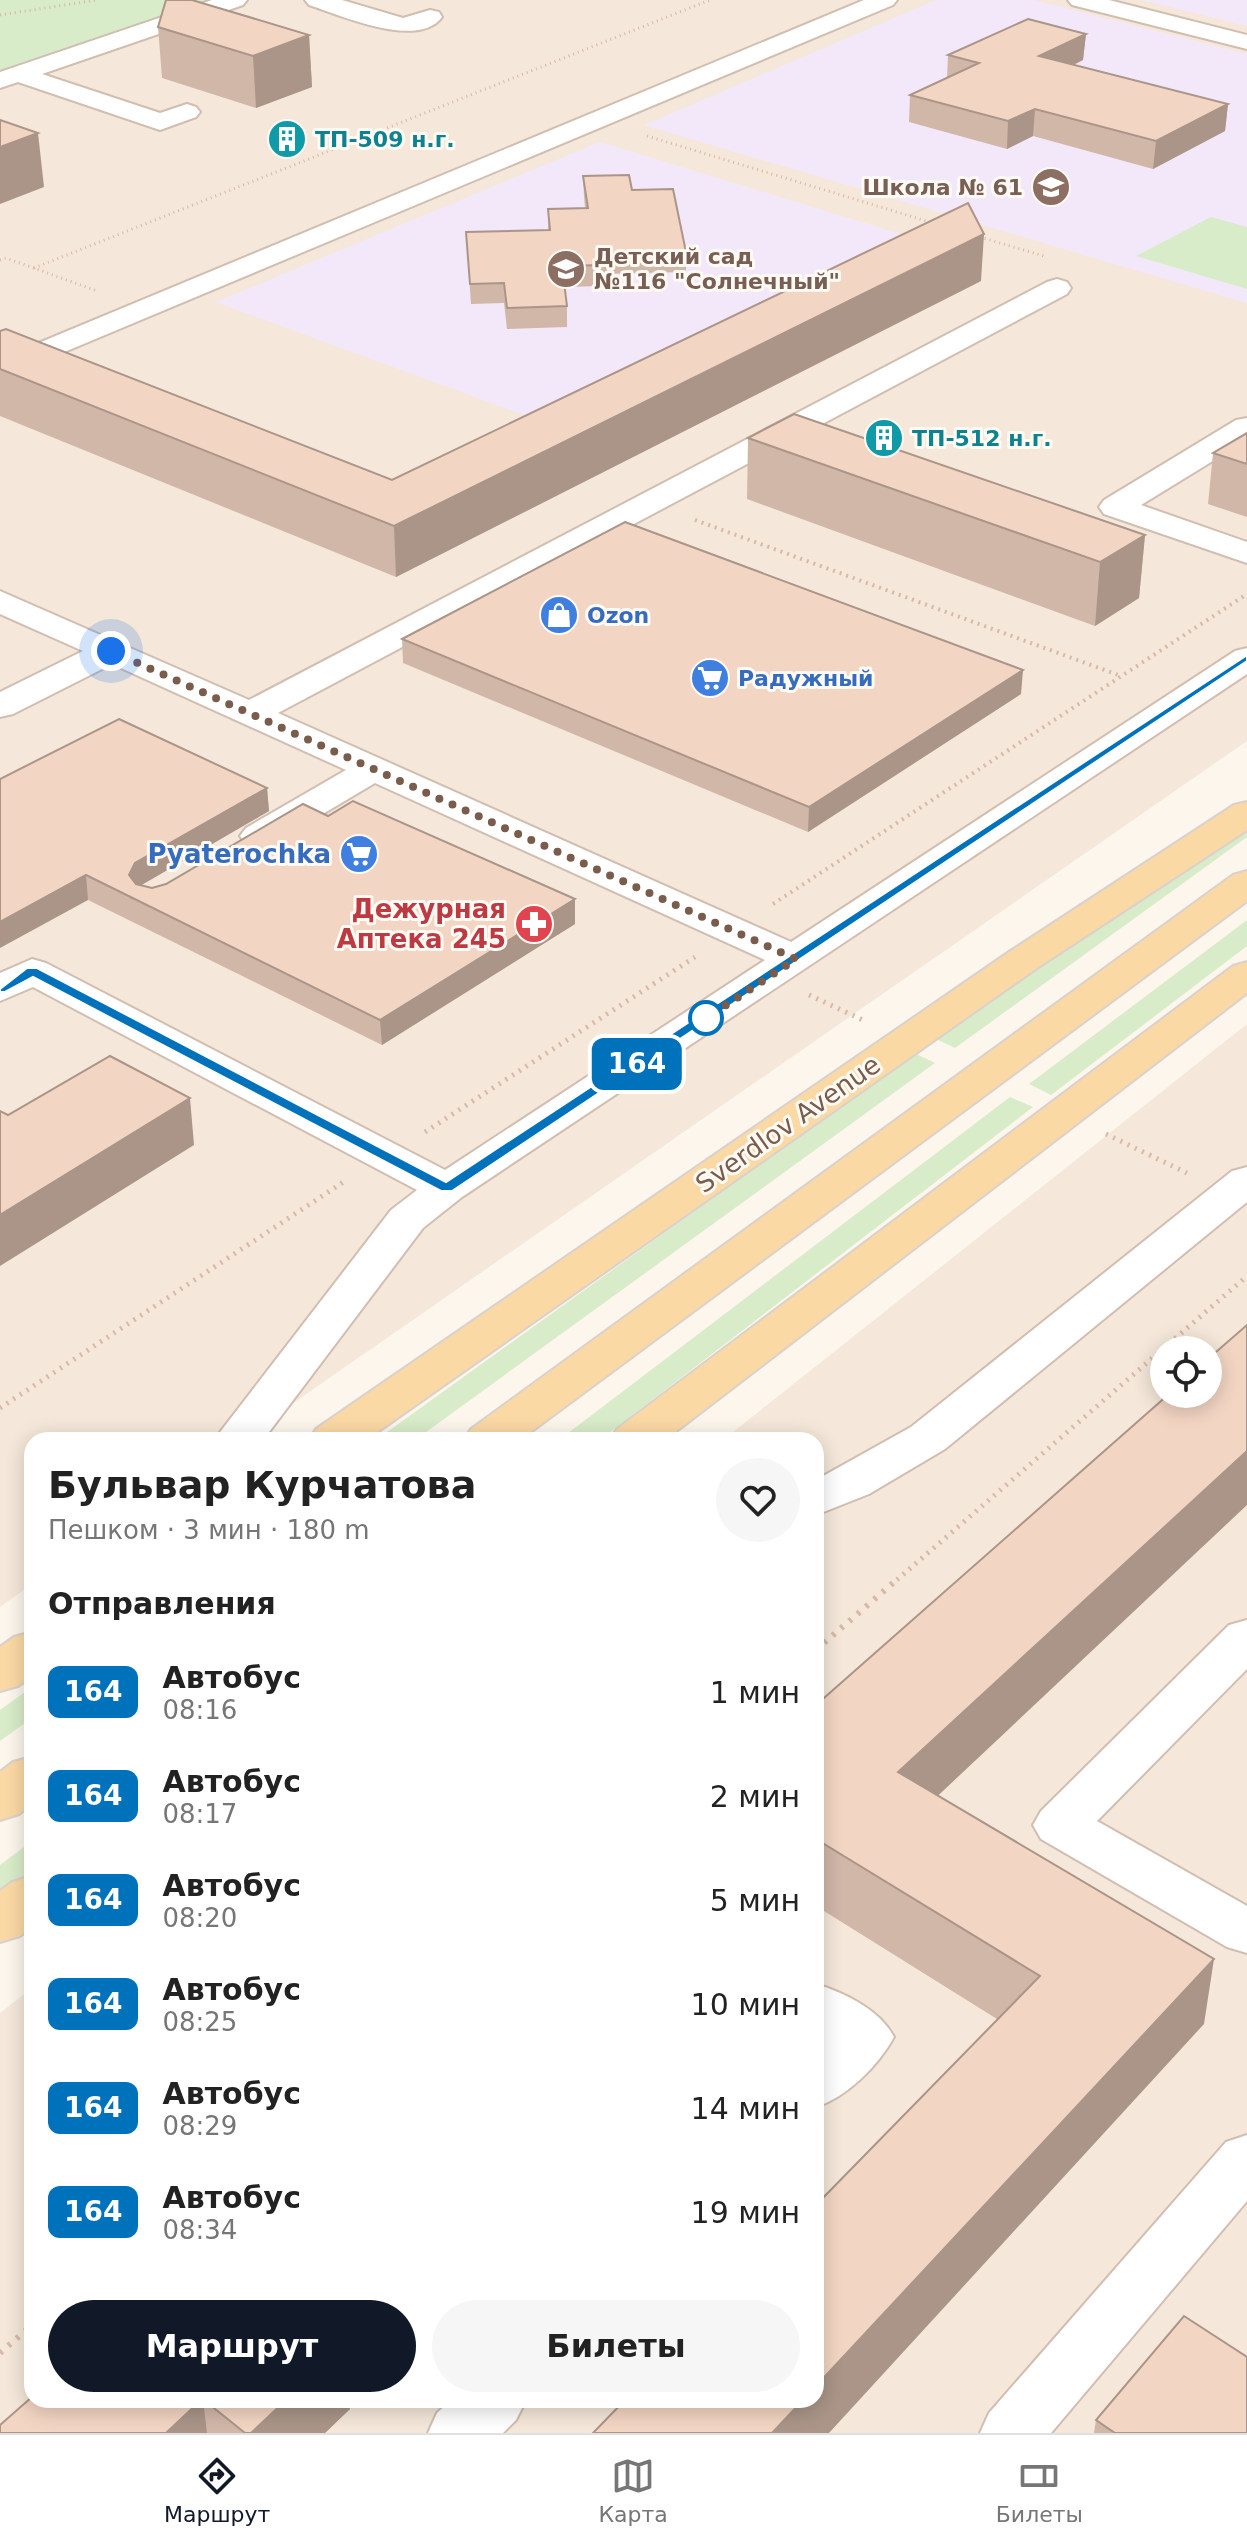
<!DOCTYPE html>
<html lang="ru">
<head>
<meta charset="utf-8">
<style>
  :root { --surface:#fff; --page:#f6f6f6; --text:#222; --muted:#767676; --line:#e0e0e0; --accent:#111827 }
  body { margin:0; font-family:"DejaVu Sans",sans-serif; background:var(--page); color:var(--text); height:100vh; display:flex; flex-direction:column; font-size:30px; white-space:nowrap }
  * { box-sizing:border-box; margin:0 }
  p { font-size:26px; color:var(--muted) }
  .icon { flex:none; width:44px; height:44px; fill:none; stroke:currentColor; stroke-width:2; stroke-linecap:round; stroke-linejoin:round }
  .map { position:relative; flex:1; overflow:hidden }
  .sheet { position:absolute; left:24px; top:1432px; width:800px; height:976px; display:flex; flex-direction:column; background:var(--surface); border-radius:24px; box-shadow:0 4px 20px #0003 }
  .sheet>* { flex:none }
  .badge { padding:0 16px; border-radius:12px; font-size:28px; line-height:52px }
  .controls { position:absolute; left:1150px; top:1336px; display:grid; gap:16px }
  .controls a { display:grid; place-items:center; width:72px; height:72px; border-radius:50%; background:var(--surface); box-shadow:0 4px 20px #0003; font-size:40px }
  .you { position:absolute; width:40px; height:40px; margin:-20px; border:6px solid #fff; border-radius:50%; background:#1a73e8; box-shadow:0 0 0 12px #1a73e833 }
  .map>.badge { position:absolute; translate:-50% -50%; box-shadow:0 0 0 4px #fff }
  h2 { padding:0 24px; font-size:30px; line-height:72px }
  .round { display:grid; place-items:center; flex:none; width:84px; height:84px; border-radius:42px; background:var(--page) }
  .summary { display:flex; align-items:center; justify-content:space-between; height:136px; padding:0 24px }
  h1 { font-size:38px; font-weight:600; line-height:60px }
  .action { display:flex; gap:16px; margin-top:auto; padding:16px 24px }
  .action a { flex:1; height:92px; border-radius:48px; background:var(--accent); color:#fff; font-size:32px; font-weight:600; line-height:92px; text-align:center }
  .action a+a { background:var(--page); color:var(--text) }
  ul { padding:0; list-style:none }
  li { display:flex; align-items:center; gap:24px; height:104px; padding:0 24px }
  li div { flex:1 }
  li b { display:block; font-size:30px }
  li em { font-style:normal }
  li .badge { min-width:88px; font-weight:700; text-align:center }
  .menu { display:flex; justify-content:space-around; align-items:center; height:112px; border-top:2px solid var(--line); background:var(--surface); font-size:22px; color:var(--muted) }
  .menu a { display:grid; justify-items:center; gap:4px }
  .menu .selected { color:var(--accent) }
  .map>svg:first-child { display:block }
</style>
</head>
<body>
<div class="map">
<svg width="1247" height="2433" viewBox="0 0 1247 2433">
  <rect width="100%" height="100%" fill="#fdf6ec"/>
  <!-- residential -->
  <g fill="#f5e8da" fill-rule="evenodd">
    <polygon points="0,0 1247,0 1247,741 240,1440 32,1440 32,1584 0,1607"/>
    <path d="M1247 1024V2433H0V2013L32 1988V2400H816V1440H723ZM1164 1350H1208V1394H1164Z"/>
  </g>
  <!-- education -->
  <g fill="#f3e8fa">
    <polygon points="936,0 1034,0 1247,54 1247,303 644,125"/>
    <polygon points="1142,0 1247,0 1247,26"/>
    <polygon points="600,142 907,236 530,417 216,302"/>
  </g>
  <!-- green -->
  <g fill="#d8ecc9">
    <polygon points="0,0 208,0 0,71"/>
    <polygon points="1211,217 1247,227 1247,289 1136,256"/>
    <polygon points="1247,813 1247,837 955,1048 934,1038"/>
    <polygon points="1247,920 1247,946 1051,1095 1029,1084"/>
    <polygon points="914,1053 935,1063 415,1440 376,1440"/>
    <polygon points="1010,1097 1033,1107 600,1440 559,1440"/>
    <polygon points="32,1687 32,1718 0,1741 0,1710"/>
    <polygon points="32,1841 32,1877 0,1901 0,1865"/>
  </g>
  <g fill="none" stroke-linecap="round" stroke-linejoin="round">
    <defs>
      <g id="minor">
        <polygon points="212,0 247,0 243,5 42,74 160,113 187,104 196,107 200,112 196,117 160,130 18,82 0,88 0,72"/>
        <path d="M305 0H342L403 18 430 10 439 12 442 17C418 50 340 15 309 5Z"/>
        <polygon points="864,0 897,0 893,5 0,379 0,359"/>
        <polygon points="1068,0 1109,0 1247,35 1247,49 1072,5"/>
        <polygon points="1057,279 1067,282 1071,288 1067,294 278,713 791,942 1235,651 1247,648 1247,674 462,1197 423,1228 263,1440 214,1440 391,1210 417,1190 33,987 0,1001 0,973 32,959 46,963 445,1170 765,960 375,783 272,844 259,847 246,844 240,836 246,828 346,770 112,664 13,714 0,717 0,692 83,651 0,614 0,591 249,700 1047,282"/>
        <polygon points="1247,418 1247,440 1141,505 1247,542 1247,563 1104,514 1099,507 1104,500 1236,420"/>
        <polygon points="1247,1167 1247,1202 945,1449 869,1494 816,1515 816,1480 911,1427 1232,1171"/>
        <polygon points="1247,1620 1247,1669 1097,1821 1247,1906 1247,1953 1227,1947 1041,1839 1033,1825 1041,1811 1229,1625"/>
        <path d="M816 1984C845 1993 880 2010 894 2037 878 2066 847 2097 816 2107V2048L824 2040 816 2035Z"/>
        <polygon points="1247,2135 1247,2201 1051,2433 980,2433 989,2413 1226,2142"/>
        <polygon points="451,2400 526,2400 516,2420 503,2433 428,2433 437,2413"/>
      </g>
      <g id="major">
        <polygon points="1247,802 1247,830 1037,968 366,1440 309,1440 316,1429 1009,952 1234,805"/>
        <polygon points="1247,871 1247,901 520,1440 464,1440 471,1429 1233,875"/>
        <polygon points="1247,962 1247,993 665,1440 610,1440 617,1429 1233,966"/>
        <polygon points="32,1632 32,1676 18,1686 0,1691 0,1647 14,1637"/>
        <polygon points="32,1757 32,1804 19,1814 0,1820 0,1772 13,1762"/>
        <polygon points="32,1876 32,1927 20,1936 0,1942 0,1891 12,1882"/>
      </g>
    </defs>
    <!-- minor casing -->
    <use href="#minor" stroke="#d1beb0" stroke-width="4"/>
    <!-- major casing -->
    <use href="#major" stroke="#dad1cd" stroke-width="4"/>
    <!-- path-far3 -->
    <g stroke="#d9b8a5" stroke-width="3" stroke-dasharray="1 4" stroke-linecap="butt">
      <polyline points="0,15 97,0"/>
      <polyline points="647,136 933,223"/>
      <polyline points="980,237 1044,256"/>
      <polyline points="0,260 6,258 97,291"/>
      <polyline points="34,268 710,0"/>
    </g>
    <!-- path-far2 -->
    <g stroke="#d9b8a5" stroke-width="4" stroke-dasharray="2 5" stroke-linecap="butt">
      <polyline points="695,520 1121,676"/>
      <polyline points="773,904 1247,594"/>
    </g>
    <!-- path-far1 -->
    <g stroke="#d9b8a5" stroke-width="5" stroke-dasharray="2 6" stroke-linecap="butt">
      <polyline points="809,995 865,1021"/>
      <polyline points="425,1132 695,957"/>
      <polyline points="1106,1134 1187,1173"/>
      <polyline points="0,1408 345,1181"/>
      <polyline points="891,1585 1247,1276"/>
    </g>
    <!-- path -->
    <g stroke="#d9b8a5" stroke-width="6" stroke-dasharray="3 8" stroke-linecap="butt">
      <polyline points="816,1650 893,1583"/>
      <polyline points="0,2353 32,2325"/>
    </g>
    <!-- minor -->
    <use href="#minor" fill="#fff" fill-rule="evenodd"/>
    <!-- major -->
    <use href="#major" fill="#fbd9a5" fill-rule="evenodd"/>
  </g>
  <!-- wall -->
  <g fill="#d1b7a8">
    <polygon points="158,27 309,35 312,87 256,108 162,78"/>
    <polygon points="1086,34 1083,60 1074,65 1228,104 1225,131 1153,169 1033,136 1007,149 909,122 910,95 947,78 948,55"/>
    <polygon points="583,176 632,190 686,252 686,272 603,274 603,286 564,287 567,306 567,327 507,329 504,303 471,304 466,232 548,230 548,209 585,208 584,196"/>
    <polygon points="981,281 396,577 0,416 0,331 392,480"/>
    <polygon points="1247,433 1247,517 1208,504 1213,453"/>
    <polygon points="748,438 1145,535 1139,598 1095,626 747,499"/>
    <polygon points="402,639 1021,694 808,832 403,663"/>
    <polygon points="0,779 267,788 269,811 140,886 152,888 166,884 328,816 575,899 575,924 382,1045 88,900"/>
    <polygon points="816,1705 938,1796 1204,2024 997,2019 816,1906"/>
    <polygon points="32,2400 349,2400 350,2409 325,2433 0,2433"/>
    <polygon points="1096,2420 1247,2433 1094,2433"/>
  </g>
  <!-- shaded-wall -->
  <g fill="#aa9588">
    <polygon points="1086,34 1083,60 1037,82 1039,56"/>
    <polygon points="309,35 312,87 256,108 253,56"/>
    <polygon points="1228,104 1225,131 1153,169 1156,141"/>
    <polygon points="1035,109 1033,136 1007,149 1008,121"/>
    <polygon points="38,133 44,187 0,204 0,147"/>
    <polygon points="984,234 981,281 396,577 394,526"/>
    <polygon points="1145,535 1139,598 1095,626 1100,562"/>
    <polygon points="1023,670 1021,694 808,832 809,807"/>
    <polygon points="267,788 269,811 138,887 131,900 129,875 135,863"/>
    <polygon points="86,875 88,900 0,948 0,922"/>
    <polygon points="575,899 575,924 382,1045 380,1020"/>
    <polygon points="190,1098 194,1145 0,1266 0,1215"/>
    <polygon points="1247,1451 1247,1505 894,1837 898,1772"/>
    <polygon points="1214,1959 1204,2024 829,2433 772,2433 803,2400 816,2400 816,2386"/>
    <polygon points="201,2400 203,2400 207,2433 166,2433"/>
    <polygon points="286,2400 349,2400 350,2409 325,2433 251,2433"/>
  </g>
  <!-- building -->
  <g fill="#f3d5c3" stroke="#aa9588" stroke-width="2">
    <polygon points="166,0 192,0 309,35 253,56 158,27"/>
    <polygon points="1028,19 1086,34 1039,56 1228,104 1156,141 1035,109 1008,121 910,95 979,63 948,55"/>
    <polygon points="0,120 38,133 0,147"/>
    <polygon points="629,175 632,190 673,189 686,252 602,254 603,265 562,266 567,306 507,308 504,283 470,284 466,232 550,230 548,209 588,208 583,176"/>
    <polygon points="968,203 984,234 394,526 0,369 0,331 6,329 392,480"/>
    <polygon points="794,414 1145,535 1100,562 748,438"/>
    <polygon points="1247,433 1247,464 1213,453"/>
    <polygon points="625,522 1023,670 809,807 402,639"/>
    <polygon points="119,719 267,788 135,863 129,875 136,884 152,888 166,884 303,804 328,816 353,801 575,899 380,1020 86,875 0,922 0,779"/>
    <polygon points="110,1056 190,1098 0,1215 0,1111 8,1115"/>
    <polygon points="1247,1325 1247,1451 898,1772 1214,1959 816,2386 816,2205 1040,1976 816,1839 816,1705 1169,1394 1208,1394 1208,1359"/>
    <polygon points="1184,2316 1247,2357 1247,2433 1115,2433 1096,2420"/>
    <polygon points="32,2397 32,2400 201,2400 166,2433 0,2433 0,2425"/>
    <polygon points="204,2400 286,2400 251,2433 245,2433"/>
    <polygon points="625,2400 803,2400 772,2433 593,2433"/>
  </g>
  <!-- line -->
  <polygon fill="#0072bc" stroke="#fff" stroke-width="2" points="1247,655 1247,661 452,1191 441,1191 33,977 5,992 0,992 0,989 27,968 37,968 446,1182"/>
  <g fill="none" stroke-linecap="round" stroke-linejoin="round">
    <!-- walk -->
    <polyline stroke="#7a5c4d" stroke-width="8" stroke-dasharray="0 14.4" points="111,651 796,959 696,1025 706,1018"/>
  </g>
  <!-- icons -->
  <defs>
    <symbol id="building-disc" viewBox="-11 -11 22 22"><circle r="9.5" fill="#0f9aa8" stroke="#fffaf3"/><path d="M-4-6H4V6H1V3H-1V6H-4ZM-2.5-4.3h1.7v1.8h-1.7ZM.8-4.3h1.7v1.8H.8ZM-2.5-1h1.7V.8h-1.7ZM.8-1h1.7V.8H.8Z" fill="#fff"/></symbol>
    <symbol id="school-disc" viewBox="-11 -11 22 22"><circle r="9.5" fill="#8d6e63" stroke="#fffaf3"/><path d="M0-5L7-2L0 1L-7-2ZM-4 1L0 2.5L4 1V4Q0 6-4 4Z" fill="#fff"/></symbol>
    <symbol id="shop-disc" viewBox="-11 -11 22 22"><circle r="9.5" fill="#3f7fe0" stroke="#fffaf3"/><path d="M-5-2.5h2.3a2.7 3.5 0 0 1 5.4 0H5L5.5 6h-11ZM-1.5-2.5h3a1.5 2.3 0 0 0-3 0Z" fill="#fff"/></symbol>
    <symbol id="supermarket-disc" viewBox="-11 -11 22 22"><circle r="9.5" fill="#3f7fe0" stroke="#fffaf3"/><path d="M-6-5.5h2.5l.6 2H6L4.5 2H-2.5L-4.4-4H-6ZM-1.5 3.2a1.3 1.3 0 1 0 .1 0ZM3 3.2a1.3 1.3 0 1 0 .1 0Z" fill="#fff"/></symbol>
    <symbol id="pharmacy-disc" viewBox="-11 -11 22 22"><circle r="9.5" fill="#e0444e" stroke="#fffaf3"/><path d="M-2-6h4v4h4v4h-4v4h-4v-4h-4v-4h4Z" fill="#fff"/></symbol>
  </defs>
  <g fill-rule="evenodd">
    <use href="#building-disc" x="265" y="117" width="44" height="44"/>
    <use href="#school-disc" x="1029" y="165" width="44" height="44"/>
    <use href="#school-disc" x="544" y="247" width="44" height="44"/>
    <use href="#building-disc" x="862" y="416" width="44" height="44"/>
    <use href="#shop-disc" x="537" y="593" width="44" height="44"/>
    <use href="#supermarket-disc" x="688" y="656" width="44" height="44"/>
    <use href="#supermarket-disc" x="337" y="832" width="44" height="44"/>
    <use href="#pharmacy-disc" x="512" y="902" width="44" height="44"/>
  </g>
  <!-- markers -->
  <circle fill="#fff" stroke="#0072bc" stroke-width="4" cx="706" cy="1018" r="16"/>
  <g text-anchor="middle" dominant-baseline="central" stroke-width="6" stroke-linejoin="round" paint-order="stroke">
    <!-- far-culture labels -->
    <g font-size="22" font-weight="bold" fill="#0d838f" stroke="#fffaf3" text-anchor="start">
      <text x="315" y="139">ТП-509 н.г.</text>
      <text x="912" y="438">ТП-512 н.г.</text>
    </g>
    <!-- far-education labels -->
    <g font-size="22" font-weight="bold" fill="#785e54" stroke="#fffaf3" text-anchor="end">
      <text x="1023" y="187">Школа № 61</text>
      <text x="594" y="256" text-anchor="start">Детский сад<tspan x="594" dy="25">№116 "Солнечный"</tspan></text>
    </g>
    <!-- far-shop labels -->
    <g font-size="22" font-weight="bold" fill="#366cbe" stroke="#fffaf3" text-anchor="start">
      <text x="587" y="615">Ozon</text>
      <text x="738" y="678">Радужный</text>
    </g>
    <!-- shop labels -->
    <g font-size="26" font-weight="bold" fill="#366cbe" stroke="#fffaf3" text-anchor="end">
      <text x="331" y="854">Pyaterochka</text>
    </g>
    <!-- health labels -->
    <g font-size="26" font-weight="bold" fill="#be3a42" stroke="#fffaf3" text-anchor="end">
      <text x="506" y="909">Дежурная<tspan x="506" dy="30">Аптека 245</tspan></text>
    </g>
    <!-- street labels -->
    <g font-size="26" fill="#7a5c4d" stroke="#fffaf3">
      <text transform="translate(788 1124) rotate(-35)">Sverdlov Avenue</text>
    </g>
  </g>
</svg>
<div class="controls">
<a><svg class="icon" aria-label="locate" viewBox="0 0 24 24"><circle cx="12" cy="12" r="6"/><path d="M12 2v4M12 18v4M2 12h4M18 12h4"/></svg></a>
</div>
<div class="you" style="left:111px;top:651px"></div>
<b class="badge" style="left:637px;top:1064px;background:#0072bc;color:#fff">164</b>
<section class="sheet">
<div class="summary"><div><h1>Бульвар Курчатова</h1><p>Пешком · 3 мин · 180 m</p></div><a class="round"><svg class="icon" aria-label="heart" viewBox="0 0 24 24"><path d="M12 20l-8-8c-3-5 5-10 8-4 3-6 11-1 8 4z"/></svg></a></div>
<h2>Отправления</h2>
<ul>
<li><span class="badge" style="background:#0072bc;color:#fff">164</span><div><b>Автобус</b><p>08:16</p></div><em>1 мин</em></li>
<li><span class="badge" style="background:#0072bc;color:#fff">164</span><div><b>Автобус</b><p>08:17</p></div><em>2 мин</em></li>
<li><span class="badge" style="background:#0072bc;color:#fff">164</span><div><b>Автобус</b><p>08:20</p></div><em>5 мин</em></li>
<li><span class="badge" style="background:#0072bc;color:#fff">164</span><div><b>Автобус</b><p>08:25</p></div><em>10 мин</em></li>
<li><span class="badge" style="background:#0072bc;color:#fff">164</span><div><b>Автобус</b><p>08:29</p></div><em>14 мин</em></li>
<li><span class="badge" style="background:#0072bc;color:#fff">164</span><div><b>Автобус</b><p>08:34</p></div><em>19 мин</em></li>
</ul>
<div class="action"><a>Маршрут</a><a>Билеты</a></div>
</section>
</div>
<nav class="menu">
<a class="selected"><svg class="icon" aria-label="directions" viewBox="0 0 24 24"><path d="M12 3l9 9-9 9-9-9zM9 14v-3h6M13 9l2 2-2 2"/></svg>Маршрут</a>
<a><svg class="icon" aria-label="map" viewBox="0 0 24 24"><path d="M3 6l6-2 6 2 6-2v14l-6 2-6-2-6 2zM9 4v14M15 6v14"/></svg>Карта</a>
<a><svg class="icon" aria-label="tickets" viewBox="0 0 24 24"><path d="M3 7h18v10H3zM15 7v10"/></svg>Билеты</a>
</nav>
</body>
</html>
